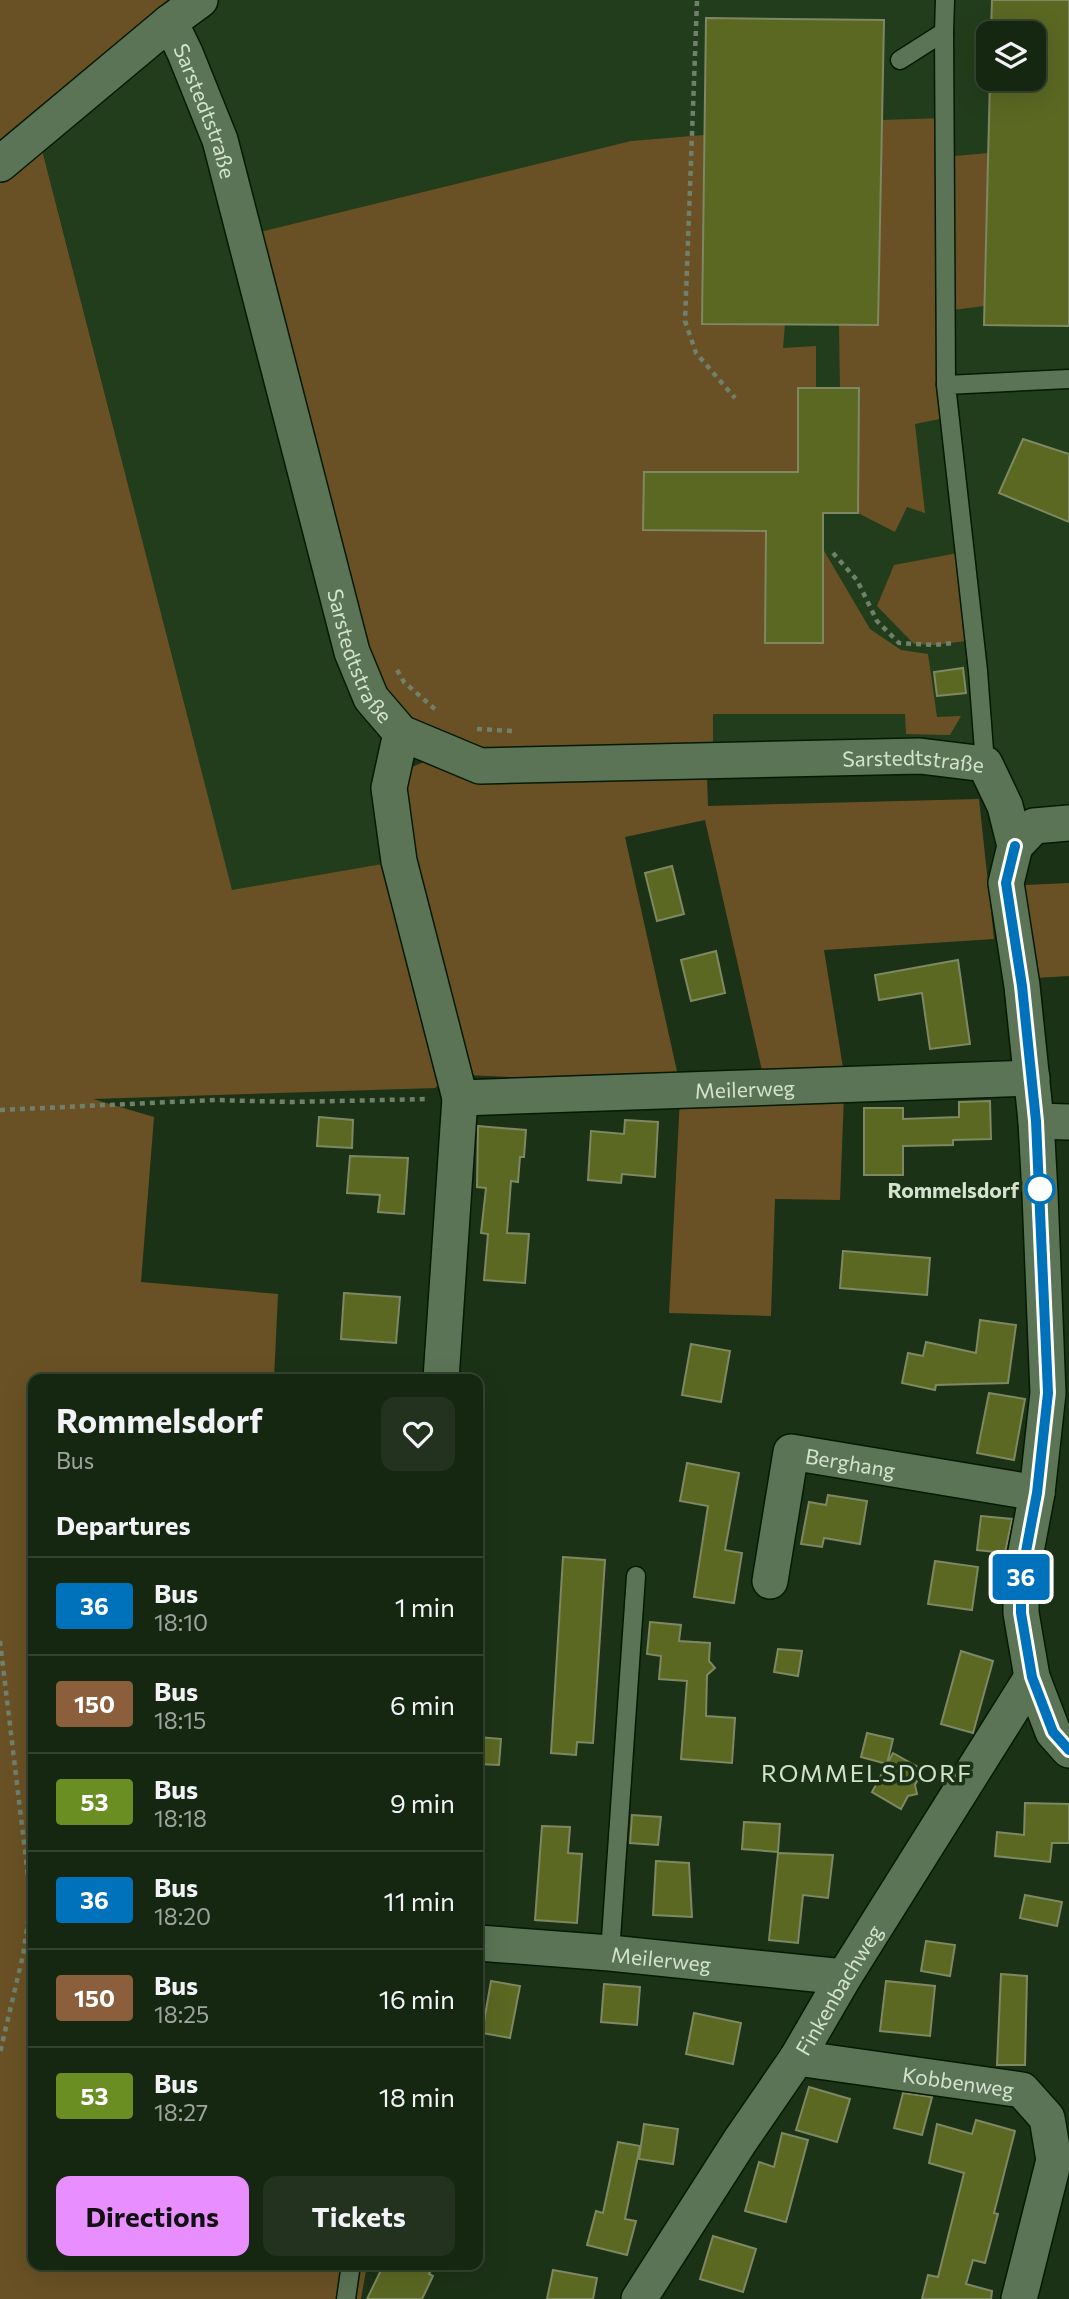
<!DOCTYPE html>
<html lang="en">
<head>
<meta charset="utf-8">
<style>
  :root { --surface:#152611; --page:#22321f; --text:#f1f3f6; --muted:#9da59f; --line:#344331; --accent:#e98efe }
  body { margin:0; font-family:Commissioner,sans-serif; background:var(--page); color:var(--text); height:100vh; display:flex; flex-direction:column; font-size:26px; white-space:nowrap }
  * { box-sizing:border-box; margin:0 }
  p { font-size:23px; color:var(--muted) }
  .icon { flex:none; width:38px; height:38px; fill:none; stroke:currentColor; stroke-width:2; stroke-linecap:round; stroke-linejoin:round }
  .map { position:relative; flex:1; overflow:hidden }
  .sheet { position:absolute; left:28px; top:1374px; width:455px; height:896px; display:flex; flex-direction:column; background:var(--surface); border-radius:14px; box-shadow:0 7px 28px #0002,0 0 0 2px var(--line) }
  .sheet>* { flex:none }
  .badge { padding:0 14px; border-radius:5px; font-size:24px; line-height:46px }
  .buttons { position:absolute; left:976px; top:21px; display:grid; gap:14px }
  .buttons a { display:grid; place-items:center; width:70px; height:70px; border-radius:14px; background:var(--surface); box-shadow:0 7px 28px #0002,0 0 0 2px var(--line); font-size:35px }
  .map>.badge { position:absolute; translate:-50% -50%; box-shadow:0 0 0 4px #fff }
  h2 { padding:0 28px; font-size:26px; line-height:63px }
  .round { display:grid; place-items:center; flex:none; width:74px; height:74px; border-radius:14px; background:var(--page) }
  .summary { display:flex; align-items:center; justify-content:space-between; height:119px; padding:0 28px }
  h1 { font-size:33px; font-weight:700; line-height:52px }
  .cta { display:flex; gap:14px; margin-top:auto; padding:14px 28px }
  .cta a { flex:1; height:80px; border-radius:14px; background:var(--accent); color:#111; font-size:28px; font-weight:700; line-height:80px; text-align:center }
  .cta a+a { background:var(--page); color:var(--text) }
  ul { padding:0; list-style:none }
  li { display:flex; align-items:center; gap:21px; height:98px; padding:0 28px; border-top:2px solid var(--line) }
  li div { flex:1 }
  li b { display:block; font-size:26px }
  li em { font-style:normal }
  li .badge { min-width:77px; font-weight:700; text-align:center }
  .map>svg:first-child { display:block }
</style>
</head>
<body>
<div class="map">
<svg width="1069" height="2299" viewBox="0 0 1069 2299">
  <rect width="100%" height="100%" fill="#1c3217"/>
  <!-- built -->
  <path fill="#223d1c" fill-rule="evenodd" d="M200 0H1069V823L1034 826 984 764 401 734 399 861 232 891 38 133ZM989 33H1034V79H989Z"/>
  <!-- green -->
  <g fill="#6a5125">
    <polygon points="0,0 180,0 0,151"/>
    <polygon points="944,118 944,157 988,153 984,306 945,311 949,417 915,424 925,513 907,507 895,532 858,513 859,389 840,389 839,324 878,324 882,120"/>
    <polygon points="704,135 702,323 785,324 783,348 816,346 816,389 798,389 798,472 644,472 643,530 766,531 765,643 823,643 823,549 870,629 901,650 928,654 937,717 961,716 950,735 906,734 905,714 713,714 713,761 480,766 371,698 244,236 631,141"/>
    <polygon points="41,146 232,890 388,863 448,1078 435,1088 93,1099 154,1117 141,1282 278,1294 274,1379 33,1379 33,2264 367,2265 361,2299 0,2299 0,179"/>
    <polygon points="963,552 974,640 934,645 914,644 877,606 894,565"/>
    <polygon points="424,762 478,776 707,776 708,806 979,799 994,939 824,950 844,1074 763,1075 705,820 625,837 680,1085 466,1075 398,797 405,770"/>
    <polygon points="1069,883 1069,976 1035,978 1026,937 1025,885"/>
    <polygon points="844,1095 840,1200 775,1199 771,1316 669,1313 680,1098"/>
  </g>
  <!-- building -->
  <g fill="#5a6822" stroke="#7e8862" stroke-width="2">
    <polygon points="992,0 1069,0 1069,326 984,325 990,79 1034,79 1034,33 991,33"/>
    <polygon points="706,18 884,20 878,325 702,324"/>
    <polygon points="798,388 859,388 858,513 823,513 823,643 765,643 766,531 643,530 644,472 798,472"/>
    <polygon points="1023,439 1069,454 1069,522 999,493"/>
    <polygon points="963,668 966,693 937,696 934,672"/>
    <polygon points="672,866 684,914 657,921 645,873"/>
    <polygon points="716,951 725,993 691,1001 681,960"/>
    <polygon points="958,960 970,1044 930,1049 922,993 879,1000 875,975"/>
    <polygon points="990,1101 991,1139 953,1140 953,1145 903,1146 903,1175 864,1175 864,1108 903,1108 903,1119 959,1117 959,1102"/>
    <polygon points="319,1117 353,1120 352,1148 317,1146"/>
    <polygon points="625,1120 658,1122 655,1177 622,1174 621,1183 588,1180 591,1131 624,1134"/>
    <polygon points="478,1126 526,1130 524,1157 520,1157 518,1182 511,1181 507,1233 529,1234 525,1283 484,1280 488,1234 481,1233 486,1188 477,1187"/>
    <polygon points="350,1156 408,1158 404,1214 378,1212 380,1195 347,1193"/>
    <polygon points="843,1251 930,1258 927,1295 840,1288"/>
    <polygon points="344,1293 400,1297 396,1343 341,1339"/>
    <polygon points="980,1320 1016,1325 1008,1383 936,1385 935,1390 902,1383 908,1353 923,1356 926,1342 976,1353"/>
    <polygon points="691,1344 730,1351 721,1402 682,1395"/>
    <polygon points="989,1393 1025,1399 1014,1460 977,1453"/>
    <polygon points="687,1463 739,1473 725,1550 742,1553 734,1603 694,1597 708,1506 680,1501"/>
    <polygon points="828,1495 867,1501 860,1544 824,1538 822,1547 801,1544 809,1502 826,1505"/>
    <polygon points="981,1516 1012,1519 1005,1553 977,1550"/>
    <polygon points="563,1557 605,1560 593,1743 577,1742 576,1755 551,1753"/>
    <polygon points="935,1561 978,1567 972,1610 928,1604"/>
    <polygon points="650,1622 681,1625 679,1641 710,1643 709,1661 715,1668 707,1675 706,1716 735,1718 732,1763 681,1759 687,1681 659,1679 661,1656 647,1654"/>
    <polygon points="778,1649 802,1651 798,1676 774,1672"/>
    <polygon points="961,1651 993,1661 973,1733 941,1724"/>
    <polygon points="867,1733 893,1739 887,1764 861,1757"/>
    <polygon points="478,1737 501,1739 499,1765 478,1764"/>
    <polygon points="893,1753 923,1770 915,1785 917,1794 908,1796 901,1809 872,1792"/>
    <polygon points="1025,1803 1069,1804 1069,1843 1052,1843 1050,1862 995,1856 997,1832 1024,1835"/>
    <polygon points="632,1815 661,1817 658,1845 630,1843"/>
    <polygon points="744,1822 780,1824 778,1852 742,1849"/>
    <polygon points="542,1826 570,1827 568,1853 582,1854 577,1923 535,1920"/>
    <polygon points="778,1853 833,1855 828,1898 803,1895 798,1943 769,1940"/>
    <polygon points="656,1861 689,1863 692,1917 653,1915"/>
    <polygon points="1025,1895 1062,1902 1057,1926 1020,1918"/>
    <polygon points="926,1941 955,1945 950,1976 921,1971"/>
    <polygon points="1001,1974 1027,1976 1025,2065 997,2065"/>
    <polygon points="491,1981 520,1986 510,2038 482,2033"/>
    <polygon points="886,1981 935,1986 930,2036 880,2031"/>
    <polygon points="604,1984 640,1987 637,2025 601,2022"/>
    <polygon points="694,2013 741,2023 733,2064 686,2054"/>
    <polygon points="809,2087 850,2099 837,2142 796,2130"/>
    <polygon points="903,2093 932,2097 922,2135 894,2128"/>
    <polygon points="976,2120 1015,2131 994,2213 998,2214 985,2263 973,2260 966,2284 992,2291 991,2299 922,2299 928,2275 938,2277 964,2173 929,2163 937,2124 972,2134"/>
    <polygon points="644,2124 678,2129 673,2164 639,2159"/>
    <polygon points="782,2133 808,2140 786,2222 745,2211 759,2162 774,2167"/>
    <polygon points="618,2142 640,2146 625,2219 636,2221 627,2255 587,2245 596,2211 603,2213"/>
    <polygon points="713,2236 756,2249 743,2292 700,2279"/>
    <polygon points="384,2264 434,2264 429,2274 433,2276 422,2299 367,2299"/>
    <polygon points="553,2270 597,2278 593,2299 547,2299"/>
  </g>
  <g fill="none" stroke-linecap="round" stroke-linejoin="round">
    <defs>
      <g id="lane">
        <polyline points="944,32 946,385"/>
        <polyline points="900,60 944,32 945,0"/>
        <polyline points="985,764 978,671 946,385 1069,379"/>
        <polyline points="610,1953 636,1576"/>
        <polyline points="346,2299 351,2264"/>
      </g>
      <g id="street">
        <path id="s1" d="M170 22 185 53 220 140 352 652 371 698 401 733 480 766 920 756 985 764 1005 806 1015 846 1006 883 1022 986 1036 1121 1040 1194 1048 1393 1037 1493 1021 1578V1613L1032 1677 1053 1732 1069 1750"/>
        <polyline points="0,164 170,22 200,0"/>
        <polyline points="401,733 389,788 399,861 460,1098 441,1379"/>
        <polyline points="1015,846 1034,826 1069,823"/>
        <path id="s2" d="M460 1098 1032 1078"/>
        <polyline points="1036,1121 1069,1122"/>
        <path id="s3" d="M770 1581 791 1452 1037 1493"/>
        <path id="s4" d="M478 1943 610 1953 844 1977"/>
        <path id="s5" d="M797 2058 1022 2090 1047 2118 1054 2160 1019 2299"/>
        <path id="s6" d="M639 2299 740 2141 797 2058 844 1977 1032 1677"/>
      </g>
    </defs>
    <!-- lane casing -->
    <use href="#lane" stroke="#051a02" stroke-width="21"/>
    <!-- street casing -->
    <use href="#street" stroke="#051a02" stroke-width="38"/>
    <!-- path -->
    <g stroke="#6f816a" stroke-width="4.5" stroke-dasharray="5 5" stroke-linecap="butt">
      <polyline points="697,1 685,321 696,353 735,398"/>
      <polyline points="833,553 857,580 877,621 899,643 934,645 953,643"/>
      <polyline points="397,670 404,682 437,711"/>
      <polyline points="477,729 513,731"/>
      <polyline points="0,1110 215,1100 292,1102 429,1099"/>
      <polyline points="0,1641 31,1902 23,1955 0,2053"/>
    </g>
    <!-- lane -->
    <use href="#lane" stroke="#5b7455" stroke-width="18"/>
    <!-- street -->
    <use href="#street" stroke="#5b7455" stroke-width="35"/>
  </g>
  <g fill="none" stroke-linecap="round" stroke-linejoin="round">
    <defs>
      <polyline id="line" points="1015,846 1006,883 1022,986 1036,1121 1048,1393 1037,1493 1021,1578 1021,1613 1032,1677 1053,1732 1069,1750"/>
    </defs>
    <!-- line casing -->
    <use href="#line" stroke="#fff" stroke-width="16"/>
    <!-- line -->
    <use href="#line" stroke="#0072bc" stroke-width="10"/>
  </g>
  <!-- markers -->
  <circle fill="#fff" stroke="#0072bc" stroke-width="3.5" cx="1040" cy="1189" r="14"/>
  <g text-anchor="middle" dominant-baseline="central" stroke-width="7" stroke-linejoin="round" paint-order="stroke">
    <!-- street labels -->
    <g font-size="21" fill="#d4e2d0" stroke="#1c3217">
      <text stroke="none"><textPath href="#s1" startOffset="96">Sarstedtstraße</textPath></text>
      <text stroke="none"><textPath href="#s1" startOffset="663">Sarstedtstraße</textPath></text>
      <text stroke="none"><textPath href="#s1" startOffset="1272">Sarstedtstraße</textPath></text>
      <text stroke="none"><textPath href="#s2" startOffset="285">Meilerweg</textPath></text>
      <text stroke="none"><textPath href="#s3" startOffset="191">Berghang</textPath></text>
      <text stroke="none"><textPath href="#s4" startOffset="184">Meilerweg</textPath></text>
      <text stroke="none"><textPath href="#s6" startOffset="368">Finkenbachweg</textPath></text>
      <text stroke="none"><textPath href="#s5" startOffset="163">Kobbenweg</textPath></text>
    </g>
    <!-- stop labels -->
    <g font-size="21" font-weight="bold" fill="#d4e2d0" stroke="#1c3217" text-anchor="end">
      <text x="1019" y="1189">Rommelsdorf</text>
    </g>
    <!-- quarter labels -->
    <g font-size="24" letter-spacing="2" fill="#d4e2d0" stroke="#1c3217">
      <text x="867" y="1772">ROMMELSDORF</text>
    </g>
  </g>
</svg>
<div class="buttons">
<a><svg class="icon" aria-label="layers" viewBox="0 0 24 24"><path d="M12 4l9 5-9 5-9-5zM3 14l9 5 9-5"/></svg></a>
</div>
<b class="badge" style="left:1021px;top:1577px;background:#0072bc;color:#fff">36</b>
<section class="sheet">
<div class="summary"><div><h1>Rommelsdorf</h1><p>Bus</p></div><a class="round"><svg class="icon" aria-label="heart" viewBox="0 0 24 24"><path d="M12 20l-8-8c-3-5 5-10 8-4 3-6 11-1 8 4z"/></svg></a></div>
<h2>Departures</h2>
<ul>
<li><span class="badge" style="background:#0072bc;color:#fff">36</span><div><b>Bus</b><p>18:10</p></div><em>1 min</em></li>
<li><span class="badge" style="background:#8b5e3c;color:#fff">150</span><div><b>Bus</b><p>18:15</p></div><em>6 min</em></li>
<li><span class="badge" style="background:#6b8e23;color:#fff">53</span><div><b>Bus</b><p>18:18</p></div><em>9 min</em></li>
<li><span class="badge" style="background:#0072bc;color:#fff">36</span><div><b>Bus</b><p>18:20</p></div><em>11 min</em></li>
<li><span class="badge" style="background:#8b5e3c;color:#fff">150</span><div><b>Bus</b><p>18:25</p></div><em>16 min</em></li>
<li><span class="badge" style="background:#6b8e23;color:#fff">53</span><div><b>Bus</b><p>18:27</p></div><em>18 min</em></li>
</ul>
<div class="cta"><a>Directions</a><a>Tickets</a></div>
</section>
</div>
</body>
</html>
